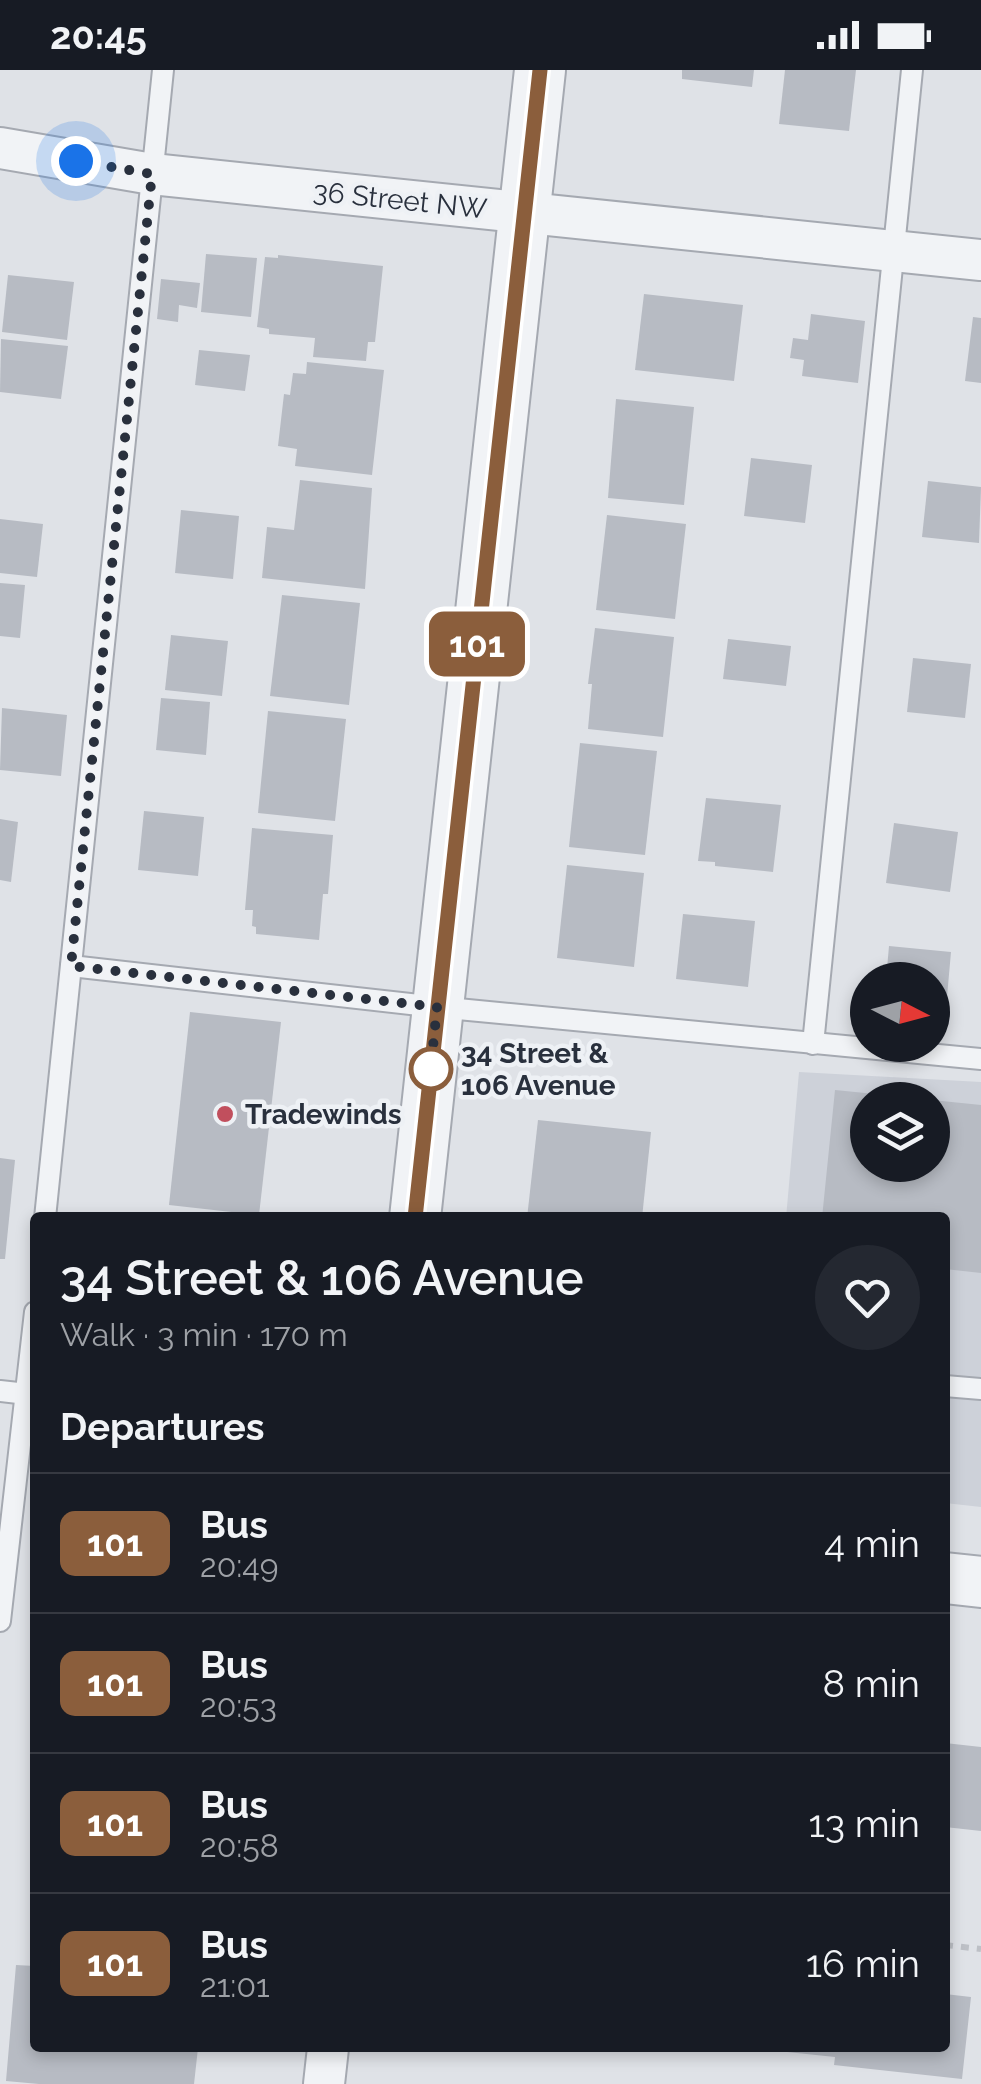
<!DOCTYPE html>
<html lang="en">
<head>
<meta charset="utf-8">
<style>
  :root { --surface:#171b24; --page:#242831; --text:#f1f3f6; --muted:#9ea1a6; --line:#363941 }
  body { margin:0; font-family:Raleway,sans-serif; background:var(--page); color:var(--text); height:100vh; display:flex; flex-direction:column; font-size:38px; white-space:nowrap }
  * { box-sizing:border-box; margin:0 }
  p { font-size:32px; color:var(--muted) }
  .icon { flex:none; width:55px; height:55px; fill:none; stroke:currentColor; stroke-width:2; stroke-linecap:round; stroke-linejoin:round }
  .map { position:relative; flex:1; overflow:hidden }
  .sheet { position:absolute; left:30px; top:1142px; width:920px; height:840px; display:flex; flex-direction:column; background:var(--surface); border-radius:10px; box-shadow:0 5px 15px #0003 }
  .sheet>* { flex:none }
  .badge { padding:0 20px; border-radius:15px; font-size:35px; line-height:65px }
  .needle { width:65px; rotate:96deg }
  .controls { position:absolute; left:850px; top:892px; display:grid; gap:20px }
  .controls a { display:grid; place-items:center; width:100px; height:100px; border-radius:50%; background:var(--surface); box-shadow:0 5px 15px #0003; font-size:50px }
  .you { position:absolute; width:50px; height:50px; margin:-25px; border:8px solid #fff; border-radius:50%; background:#1a73e8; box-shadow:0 0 0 15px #1a73e833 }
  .map>.badge { position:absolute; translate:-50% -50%; box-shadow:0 0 0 5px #fff }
  h2 { padding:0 30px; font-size:38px; line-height:90px }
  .round { display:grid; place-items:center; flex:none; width:105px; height:105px; border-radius:52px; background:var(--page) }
  .headline { display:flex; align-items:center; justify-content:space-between; height:170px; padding:0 30px }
  h1 { font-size:48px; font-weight:600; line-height:75px }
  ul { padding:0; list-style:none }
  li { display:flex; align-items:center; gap:30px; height:140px; padding:0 30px; border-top:2px solid var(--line) }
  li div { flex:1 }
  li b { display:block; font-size:38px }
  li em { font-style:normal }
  li .badge { min-width:110px; font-weight:700; text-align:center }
  .status { display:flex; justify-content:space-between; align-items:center; height:70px; padding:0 50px; background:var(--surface); direction:ltr }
  .status svg { height:28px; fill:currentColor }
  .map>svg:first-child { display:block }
</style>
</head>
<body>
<div class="status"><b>20:45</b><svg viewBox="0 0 49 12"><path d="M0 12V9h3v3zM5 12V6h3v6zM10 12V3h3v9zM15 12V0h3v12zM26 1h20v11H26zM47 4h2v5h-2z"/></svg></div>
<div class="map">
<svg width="981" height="2014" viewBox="0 0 981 2014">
  <rect width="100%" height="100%" fill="#dfe2e7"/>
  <!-- built -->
  <path fill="#cdd1d9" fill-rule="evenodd" d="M799 1002 981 1012V1437L945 1433V1148H786ZM868 1030H932V1095H868Z"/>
  <!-- building -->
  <g fill="#b7bbc3">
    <polygon points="682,0 754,0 752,17 682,9"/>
    <polygon points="785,0 856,0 849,61 779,54"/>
    <polygon points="206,184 257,188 251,247 201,242"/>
    <polygon points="278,185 383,196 375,272 368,272 366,291 313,287 315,268 269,264 269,259 257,257 265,187 278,188"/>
    <polygon points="8,205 74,212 67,270 2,262"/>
    <polygon points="161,209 200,213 197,238 179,235 178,252 157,249"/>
    <polygon points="644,224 743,235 734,311 635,300"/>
    <polygon points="811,244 865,251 858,313 802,306 804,290 790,288 793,268 808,270"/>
    <polygon points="973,247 981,248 981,313 965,311"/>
    <polygon points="1,269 68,276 61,329 0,322"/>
    <polygon points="199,280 250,285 245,321 195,315"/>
    <polygon points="307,292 384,300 372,405 295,396 297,379 278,376 284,324 290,325 293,303 306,304"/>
    <polygon points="616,329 694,337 684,435 608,428"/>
    <polygon points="751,388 812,395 805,453 744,446"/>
    <polygon points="300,410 372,418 365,519 262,508 267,457 294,460"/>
    <polygon points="928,411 981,417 979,473 922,467"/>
    <polygon points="181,440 239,446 233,509 175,503"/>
    <polygon points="607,445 686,454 675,549 596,540"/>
    <polygon points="0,449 43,454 37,507 0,503"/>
    <polygon points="0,513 25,515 20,568 0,566"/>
    <polygon points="282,525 360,533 349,635 270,626"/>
    <polygon points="595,558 674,567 663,667 588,659 592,614 588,614"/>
    <polygon points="171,565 228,571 222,626 165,620"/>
    <polygon points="728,569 791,576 786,616 723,609"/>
    <polygon points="913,588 971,594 965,648 907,642"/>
    <polygon points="161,628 210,632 206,685 156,680"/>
    <polygon points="2,638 67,645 61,706 0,700"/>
    <polygon points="268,641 346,649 335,751 258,743"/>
    <polygon points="580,673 657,681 645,785 569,777"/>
    <polygon points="706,728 781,735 773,802 715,796 715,792 698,791"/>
    <polygon points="144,741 204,747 198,806 138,800"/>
    <polygon points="0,749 18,752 11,812 0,810"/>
    <polygon points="894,753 958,762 950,822 886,813"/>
    <polygon points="252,758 333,765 328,824 323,824 319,870 256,864 256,857 252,856 253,840 245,840"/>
    <polygon points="567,795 644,803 634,897 557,888"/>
    <polygon points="683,844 755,851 748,917 676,909"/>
    <polygon points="889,876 951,882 946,938 932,937 932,910 886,910"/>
    <polygon points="190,942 281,952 259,1145 169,1135"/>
    <polygon points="835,1020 905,1027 905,1030 868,1030 868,1095 932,1095 932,1030 981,1035 981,1203 945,1199 945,1148 822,1148"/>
    <polygon points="538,1050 651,1062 642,1148 527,1148"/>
    <polygon points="0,1088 15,1090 5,1189 0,1189"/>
    <polygon points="945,1673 981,1677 981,1761 945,1757"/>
    <polygon points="16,1895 35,1896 35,1978 198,1978 194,2014 39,2014 6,2011"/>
    <polygon points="945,1924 971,1927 962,2009 834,1995 835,1987 768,1980 768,1978 945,1978"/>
  </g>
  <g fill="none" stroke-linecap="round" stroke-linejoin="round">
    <defs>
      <g id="service">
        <polyline points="71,896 437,937 981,989"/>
        <polyline points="813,974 912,0"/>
        <polyline points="45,1148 163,0"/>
        <polyline points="945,1316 981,1319"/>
        <polyline points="0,1321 27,1324"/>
        <polyline points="0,1551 35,1242"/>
      </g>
      <g id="minor">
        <polyline points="0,78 152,104 981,190"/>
        <polyline points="324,2014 328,1978"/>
      </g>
      <g id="tertiary">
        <polyline points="415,1148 540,0"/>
        <polyline points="945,1508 981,1512"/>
      </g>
    </defs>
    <!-- service casing -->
    <use href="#service" stroke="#a5a9b1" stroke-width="24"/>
    <!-- minor casing -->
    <use href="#minor" stroke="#a5a9b1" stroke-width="44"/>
    <!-- tertiary casing -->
    <use href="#tertiary" stroke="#a5a9b1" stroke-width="54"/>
    <!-- path -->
    <polyline stroke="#bdc0c6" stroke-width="6" stroke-dasharray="8 8" stroke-linecap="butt" points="945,1875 981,1879"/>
    <!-- service -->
    <use href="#service" stroke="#f1f3f6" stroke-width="20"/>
    <!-- minor -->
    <use href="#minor" stroke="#f1f3f6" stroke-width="40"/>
    <!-- tertiary -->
    <use href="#tertiary" stroke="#f1f3f6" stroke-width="50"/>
  </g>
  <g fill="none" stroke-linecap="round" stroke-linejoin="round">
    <defs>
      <polyline id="line" points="415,1148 540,0"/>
    </defs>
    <!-- line casing -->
    <use href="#line" stroke="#fff" stroke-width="22"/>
    <!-- line -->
    <use href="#line" stroke="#8b5e3c" stroke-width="15"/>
    <!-- walk -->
    <polyline stroke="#29303d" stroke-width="10" stroke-dasharray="0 18" points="76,91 152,104 71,896 437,937 430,1007 431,999"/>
  </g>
  <!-- markers -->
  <circle fill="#fff" stroke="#8b5e3c" stroke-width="5" cx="431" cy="999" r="20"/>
  <circle fill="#c14f5d" stroke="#eef1f5" stroke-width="4" cx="225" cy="1044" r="10"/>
  <g text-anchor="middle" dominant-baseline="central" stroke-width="9" stroke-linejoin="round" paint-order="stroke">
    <!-- street labels -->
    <g font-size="28" fill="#29303d" stroke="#eef1f5">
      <text transform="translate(400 130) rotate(6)">36 Street NW</text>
    </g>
    <!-- stop labels -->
    <g font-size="28" font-weight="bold" fill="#29303d" stroke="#eef1f5" text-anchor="start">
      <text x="461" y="983">34 Street &amp;<tspan x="461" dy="32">106 Avenue</tspan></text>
    </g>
    <!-- poi labels -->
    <g font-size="28" font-weight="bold" fill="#29303d" stroke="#eef1f5" text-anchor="start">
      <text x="245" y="1044">Tradewinds</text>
    </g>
  </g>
</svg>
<div class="controls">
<a><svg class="needle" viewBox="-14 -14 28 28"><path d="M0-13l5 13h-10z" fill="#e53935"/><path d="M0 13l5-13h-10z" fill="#9ea1a6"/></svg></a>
<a><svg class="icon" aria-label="layers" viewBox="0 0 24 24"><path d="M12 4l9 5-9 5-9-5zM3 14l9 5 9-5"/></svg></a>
</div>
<div class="you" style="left:76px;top:91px"></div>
<b class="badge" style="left:477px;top:574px;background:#8b5e3c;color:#fff">101</b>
<section class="sheet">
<div class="headline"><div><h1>34 Street &amp; 106 Avenue</h1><p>Walk · 3 min · 170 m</p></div><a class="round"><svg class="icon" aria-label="heart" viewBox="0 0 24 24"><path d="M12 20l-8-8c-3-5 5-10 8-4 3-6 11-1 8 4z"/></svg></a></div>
<h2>Departures</h2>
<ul>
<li><span class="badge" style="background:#8b5e3c;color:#fff">101</span><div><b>Bus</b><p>20:49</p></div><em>4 min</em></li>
<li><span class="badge" style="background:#8b5e3c;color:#fff">101</span><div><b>Bus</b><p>20:53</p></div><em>8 min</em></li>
<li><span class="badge" style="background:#8b5e3c;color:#fff">101</span><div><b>Bus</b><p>20:58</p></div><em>13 min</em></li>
<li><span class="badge" style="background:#8b5e3c;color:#fff">101</span><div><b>Bus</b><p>21:01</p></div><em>16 min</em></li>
</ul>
</section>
</div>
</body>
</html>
